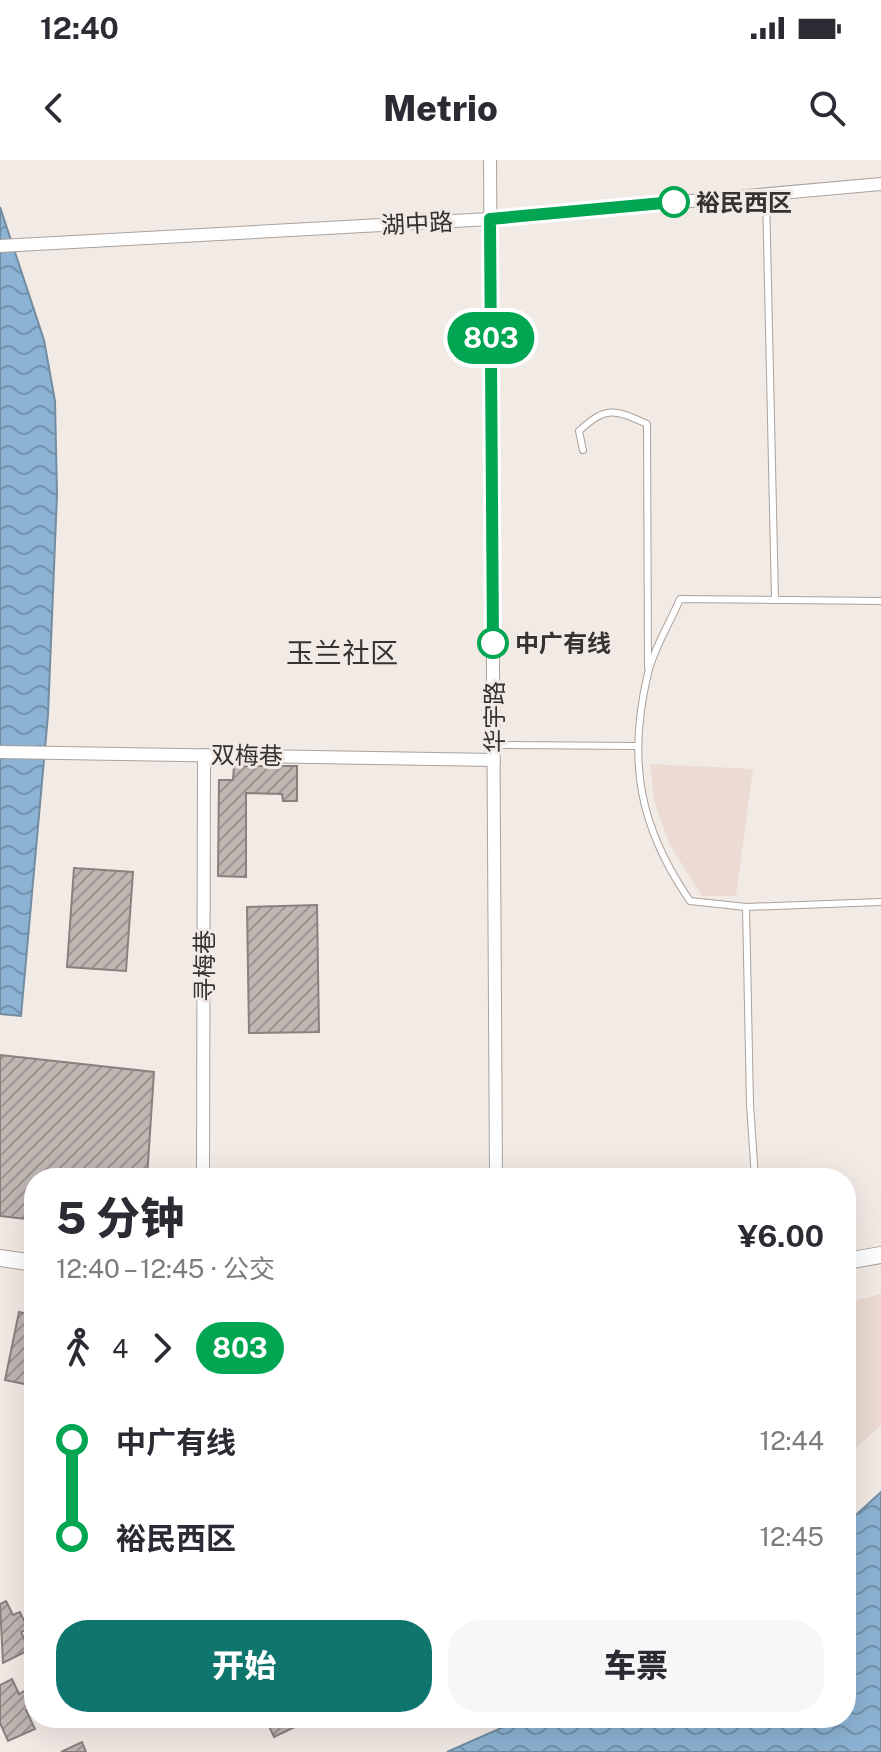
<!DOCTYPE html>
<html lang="zh">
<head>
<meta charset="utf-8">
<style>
  :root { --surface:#fff; --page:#f7f7f7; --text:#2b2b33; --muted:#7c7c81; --accent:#0f766e }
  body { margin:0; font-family:"Public Sans","Noto Sans SC",sans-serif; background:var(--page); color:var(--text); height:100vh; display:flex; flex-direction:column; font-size:30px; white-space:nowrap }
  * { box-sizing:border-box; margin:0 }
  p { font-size:26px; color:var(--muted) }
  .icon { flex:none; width:44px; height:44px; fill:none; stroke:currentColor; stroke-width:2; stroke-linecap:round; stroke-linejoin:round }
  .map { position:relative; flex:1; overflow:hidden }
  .panel { position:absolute; left:24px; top:1008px; width:832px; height:560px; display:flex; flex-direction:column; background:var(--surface); border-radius:32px; box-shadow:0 8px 32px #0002 }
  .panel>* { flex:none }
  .badge { padding:0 16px; border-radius:26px; font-size:28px; line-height:52px }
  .map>.badge { position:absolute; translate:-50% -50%; box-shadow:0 0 0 4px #fff }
  .legs { display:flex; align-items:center; gap:12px; height:88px; padding:0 32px; font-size:26px }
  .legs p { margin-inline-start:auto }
  .headline { display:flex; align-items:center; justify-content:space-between; height:136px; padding:0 32px }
  h1 { font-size:44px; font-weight:800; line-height:60px }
  .button { display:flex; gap:16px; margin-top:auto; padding:16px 32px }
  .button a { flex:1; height:92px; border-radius:32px; background:var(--accent); color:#fff; font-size:32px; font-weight:800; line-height:92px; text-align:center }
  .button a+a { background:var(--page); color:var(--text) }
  ul { padding:0 32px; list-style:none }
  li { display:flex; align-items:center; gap:28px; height:96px; font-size:30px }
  li i { display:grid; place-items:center; width:12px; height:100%; margin:0 10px; background:currentColor }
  li i::after { content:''; width:20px; height:20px; margin:-10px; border:6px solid; border-radius:50%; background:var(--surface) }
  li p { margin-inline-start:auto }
  li:first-child i { background:linear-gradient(#0000 50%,currentColor 0) }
  li:last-child i { background:linear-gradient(currentColor 50%,#0000 0) }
  .status { display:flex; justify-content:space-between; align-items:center; height:56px; padding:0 40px; background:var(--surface); direction:ltr }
  .status svg { height:22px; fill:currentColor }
  header { display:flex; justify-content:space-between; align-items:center; height:104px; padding:0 32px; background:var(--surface); font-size:36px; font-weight:800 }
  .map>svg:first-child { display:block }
</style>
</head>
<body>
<div class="status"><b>12:40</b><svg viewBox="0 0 49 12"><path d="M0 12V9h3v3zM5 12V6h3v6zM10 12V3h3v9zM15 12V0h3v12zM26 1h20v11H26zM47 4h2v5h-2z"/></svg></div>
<header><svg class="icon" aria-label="back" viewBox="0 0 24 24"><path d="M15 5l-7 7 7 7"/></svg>Metrio<svg class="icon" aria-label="search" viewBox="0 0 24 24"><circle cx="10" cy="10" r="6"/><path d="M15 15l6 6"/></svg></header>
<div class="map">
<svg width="881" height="1592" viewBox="0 0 881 1592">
  <defs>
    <pattern id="water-waves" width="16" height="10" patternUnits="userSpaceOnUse" patternTransform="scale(2)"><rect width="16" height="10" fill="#8cb3d3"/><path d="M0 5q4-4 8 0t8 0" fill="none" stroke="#7392ac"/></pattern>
    <pattern id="building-hatch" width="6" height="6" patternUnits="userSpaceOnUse" patternTransform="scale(2)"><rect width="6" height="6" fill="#bfb7b2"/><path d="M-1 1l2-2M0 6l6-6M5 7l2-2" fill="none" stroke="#9c9591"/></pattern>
  </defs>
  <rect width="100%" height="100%" fill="#f2eae5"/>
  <!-- built -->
  <g fill="#ebdbd2">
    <polygon points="650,604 753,609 736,736 702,736 670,685 654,641"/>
    <polygon points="881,1134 881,1265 846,1297 846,1143"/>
  </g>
  <!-- water -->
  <g fill="url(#water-waves)" stroke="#728ca2" stroke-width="2">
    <polygon points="0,47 44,180 55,241 57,334 48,555 21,856 0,854"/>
    <polygon points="881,1332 881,1592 447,1592 524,1558 846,1558 846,1364"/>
  </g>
  <!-- building -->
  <g fill="url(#building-hatch)" stroke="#89817d" stroke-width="2">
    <polygon points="234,606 297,606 297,641 283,641 282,634 246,633 246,717 218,716 219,620 233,620"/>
    <polygon points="74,708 133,712 126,811 67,807"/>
    <polygon points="317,745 319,872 249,873 247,747"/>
    <polygon points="0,895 154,912 147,1018 34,1018 34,1060 0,1056"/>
    <polygon points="19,1152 34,1155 34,1226 5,1220"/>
    <polygon points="34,1328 34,1351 25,1332"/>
    <polygon points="6,1441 13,1455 20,1452 28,1469 21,1472 29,1490 3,1503 0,1444"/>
    <polygon points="12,1519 19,1534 26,1530 34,1547 26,1550 35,1569 8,1581 0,1563 0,1525"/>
    <polygon points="265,1558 300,1558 303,1563 274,1577"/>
    <polygon points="82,1582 86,1592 61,1592"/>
  </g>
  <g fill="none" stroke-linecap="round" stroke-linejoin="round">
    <defs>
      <g id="service">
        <polyline points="766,34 775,440"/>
        <path d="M583 290 579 271C606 246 614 249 647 264L648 507"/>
        <polyline points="494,585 637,586"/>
        <path d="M880 742 746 747 690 741C639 667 627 601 648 513 654 488 670 463 680 439L881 441"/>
        <polyline points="746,747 750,944 755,1018"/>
      </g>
      <g id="minor">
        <polyline points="490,0 496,1018"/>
        <polyline points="0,86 490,59 881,24"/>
        <polyline points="0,592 494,600"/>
        <polyline points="203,1018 204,595"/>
      </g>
      <g id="tertiary">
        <polyline points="0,1098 34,1103"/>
        <polyline points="846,1101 881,1095"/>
      </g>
    </defs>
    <!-- service casing -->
    <use href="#service" stroke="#aaa29d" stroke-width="8"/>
    <!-- minor casing -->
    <use href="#minor" stroke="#aaa29d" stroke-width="14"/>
    <!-- tertiary casing -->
    <use href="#tertiary" stroke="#aaa29d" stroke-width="18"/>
    <!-- service -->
    <use href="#service" stroke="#fff" stroke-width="6"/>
    <!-- minor -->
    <use href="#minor" stroke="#fff" stroke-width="12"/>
    <!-- tertiary -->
    <use href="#tertiary" stroke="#fff" stroke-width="16"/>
  </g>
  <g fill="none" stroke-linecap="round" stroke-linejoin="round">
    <defs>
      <polyline id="line-1" points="493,483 490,59 674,42"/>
    </defs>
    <!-- line-1 casing -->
    <use href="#line-1" stroke="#fff" stroke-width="18"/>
    <!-- line-1 -->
    <use href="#line-1" stroke="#00a651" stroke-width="12"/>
  </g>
  <!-- markers -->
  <g fill="#fff" stroke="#00a651" stroke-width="4">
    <circle cx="674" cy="42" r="14"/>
    <circle cx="493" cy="483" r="14"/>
  </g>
  <g text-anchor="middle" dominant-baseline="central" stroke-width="6" stroke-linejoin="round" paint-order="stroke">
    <!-- stop labels -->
    <g font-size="24" font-weight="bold" fill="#353230" stroke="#f2eae5" text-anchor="start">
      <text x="696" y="42">裕民西区</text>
      <text x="515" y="483">中广有线</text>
    </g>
    <!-- street labels -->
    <g font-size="24" fill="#353230" stroke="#f2eae5">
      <text transform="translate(417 63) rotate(-3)">湖中路</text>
      <text transform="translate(494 557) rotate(-90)">华宇路</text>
      <text transform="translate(247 595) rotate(1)">双梅巷</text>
      <text transform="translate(204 806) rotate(-90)">寻梅巷</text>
    </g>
    <!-- quarter labels -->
    <g font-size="28" fill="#353230" stroke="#f2eae5">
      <text x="342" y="492">玉兰社区</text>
    </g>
  </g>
</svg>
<b class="badge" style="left:491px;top:178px;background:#00a651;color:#fff">803</b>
<section class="panel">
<div class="headline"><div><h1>5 分钟</h1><p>12:40 – 12:45 · 公交</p></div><b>¥6.00</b></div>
<div class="legs"><svg class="icon" aria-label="walk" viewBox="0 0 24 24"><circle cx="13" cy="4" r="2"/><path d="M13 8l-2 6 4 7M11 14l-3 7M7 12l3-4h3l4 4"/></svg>4<svg class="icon" aria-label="forward" viewBox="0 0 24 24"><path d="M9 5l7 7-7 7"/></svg><b class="badge" style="background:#00a651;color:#fff">803</b></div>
<ul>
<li><i style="color:#00a651"></i><b>中广有线</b><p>12:44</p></li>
<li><i style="color:#00a651"></i><b>裕民西区</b><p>12:45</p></li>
</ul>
<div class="button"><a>开始</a><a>车票</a></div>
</section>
</div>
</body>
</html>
